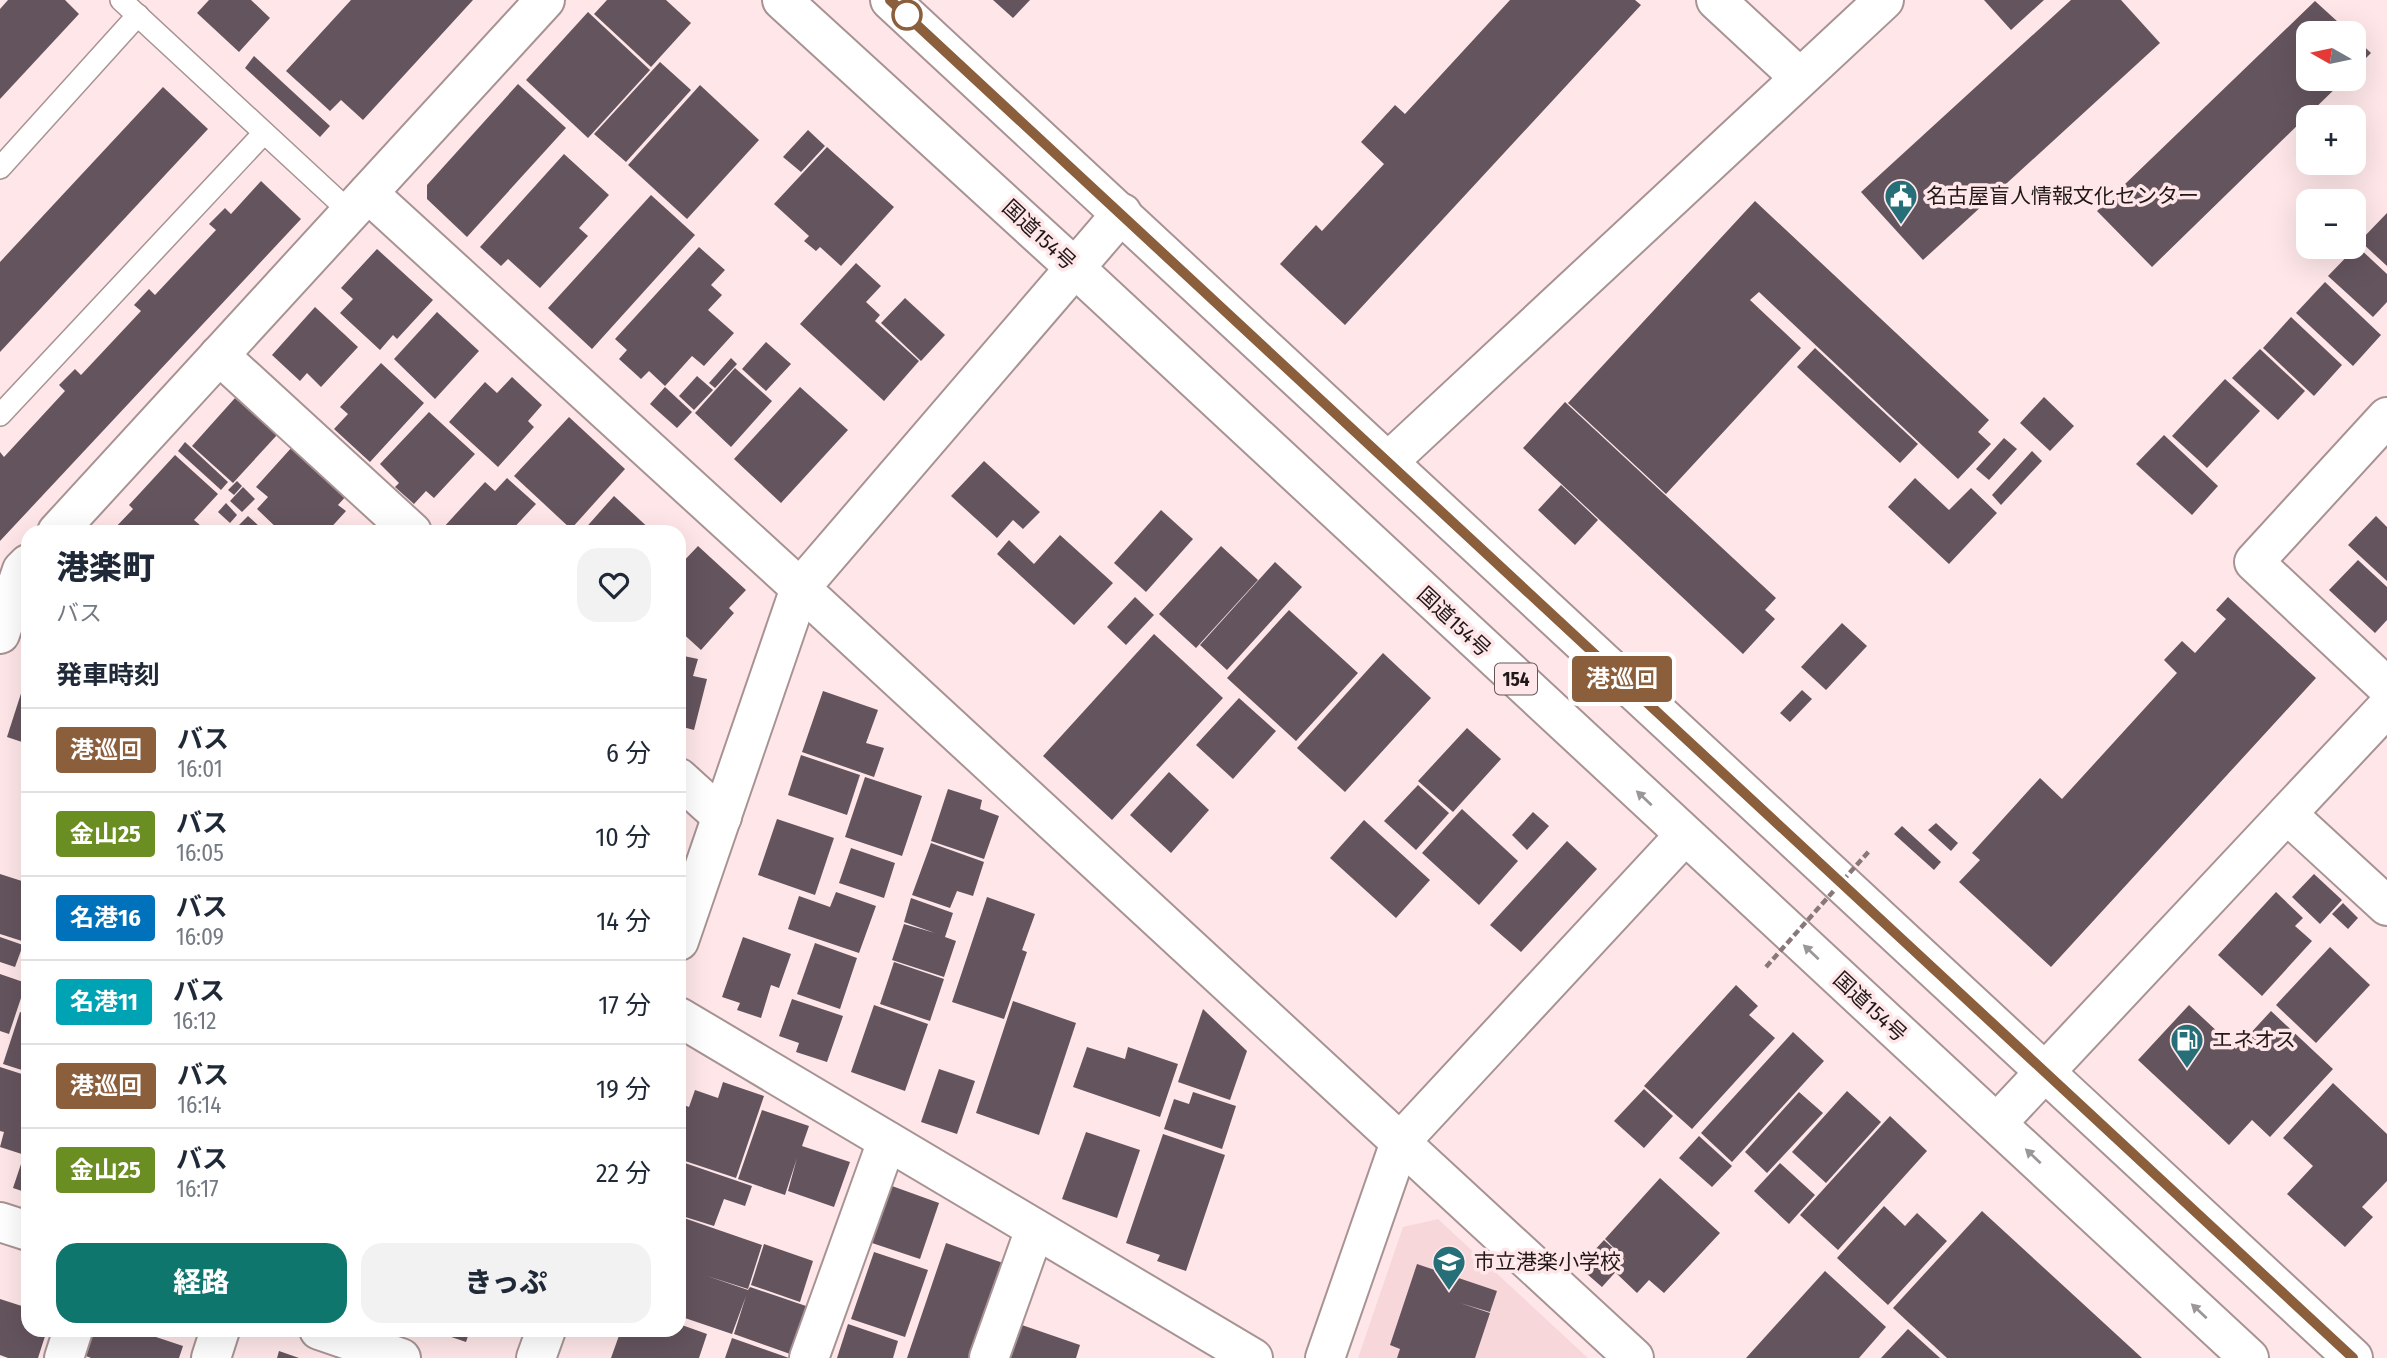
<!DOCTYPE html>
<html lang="ja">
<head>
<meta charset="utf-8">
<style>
  :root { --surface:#fff; --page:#f2f2f3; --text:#1f2937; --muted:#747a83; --line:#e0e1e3; --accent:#0f766e }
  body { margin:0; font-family:"Fira Sans Condensed","Noto Sans JP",sans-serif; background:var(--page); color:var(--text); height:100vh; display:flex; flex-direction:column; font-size:26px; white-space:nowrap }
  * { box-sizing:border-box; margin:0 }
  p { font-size:23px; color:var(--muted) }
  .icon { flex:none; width:38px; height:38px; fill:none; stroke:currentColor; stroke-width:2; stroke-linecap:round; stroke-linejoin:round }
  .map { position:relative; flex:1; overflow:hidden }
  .panel { position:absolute; left:21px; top:525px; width:665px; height:812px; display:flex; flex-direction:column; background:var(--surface); border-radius:21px; box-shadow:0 7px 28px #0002 }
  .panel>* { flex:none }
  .badge { padding:0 14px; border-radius:5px; font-size:24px; line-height:46px }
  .needle { width:46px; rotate:279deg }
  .buttons { position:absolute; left:2296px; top:21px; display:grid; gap:14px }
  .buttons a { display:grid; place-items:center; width:70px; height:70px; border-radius:14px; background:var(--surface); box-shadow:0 7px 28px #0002; font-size:35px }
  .map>.badge { position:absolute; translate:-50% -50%; box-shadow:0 0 0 4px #fff }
  h2 { padding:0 35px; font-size:26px; line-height:63px }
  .round { display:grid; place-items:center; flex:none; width:74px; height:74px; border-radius:21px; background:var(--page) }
  .summary { display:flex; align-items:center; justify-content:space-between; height:119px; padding:0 35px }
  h1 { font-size:33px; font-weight:800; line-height:52px }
  .cta { display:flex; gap:14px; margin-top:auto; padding:14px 35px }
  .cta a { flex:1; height:80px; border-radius:21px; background:var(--accent); color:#fff; font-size:28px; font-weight:800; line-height:80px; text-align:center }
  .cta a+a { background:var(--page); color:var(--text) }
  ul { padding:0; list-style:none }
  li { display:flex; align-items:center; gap:21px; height:84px; padding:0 35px; border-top:2px solid var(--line) }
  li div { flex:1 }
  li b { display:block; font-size:26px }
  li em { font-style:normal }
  li .badge { min-width:77px; font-weight:700; text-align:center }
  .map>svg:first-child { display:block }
</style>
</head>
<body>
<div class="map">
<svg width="2387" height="1358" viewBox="0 0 2387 1358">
  <rect width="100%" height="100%" fill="#ffe7e9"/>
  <!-- built -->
  <polygon fill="#f7d7d9" points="1438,1219 1588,1358 1358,1358 1403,1227"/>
  <!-- building -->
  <g fill="#64545e">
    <polygon points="8,0 65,0 79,14 0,99 0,9"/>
    <polygon points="209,0 251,0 270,18 239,52 197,13"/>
    <polygon points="351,0 473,0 363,120 341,100 330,111 286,71"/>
    <polygon points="607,0 666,0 691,23 651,67 594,14"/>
    <polygon points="993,0 1030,0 1013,18"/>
    <polygon points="1510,0 1635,0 1641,5 1345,325 1280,264 1316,225 1322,231 1384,164 1361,142 1395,105 1405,114"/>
    <polygon points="1984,0 2044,0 2011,30"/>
    <polygon points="2071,0 2121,0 2160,43 1923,260 1861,192"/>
    <polygon points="2315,1 2350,33 2308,33 2308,79 2345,79 2152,267 2097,211"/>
    <polygon points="588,12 650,70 588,138 526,80"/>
    <polygon points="2354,37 2371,53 2354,70"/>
    <polygon points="254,56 330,126 320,137 245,68"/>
    <polygon points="660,62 691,90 626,162 594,134"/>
    <polygon points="518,84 566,128 467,237 427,199 427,185"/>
    <polygon points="700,85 759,140 687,219 628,165"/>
    <polygon points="163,87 208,129 0,352 0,262"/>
    <polygon points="808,130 825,146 801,172 783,157"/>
    <polygon points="827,147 894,207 841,266 820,247 816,251 804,241 809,236 774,204"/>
    <polygon points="564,154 609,195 579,228 588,236 540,288 508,259 501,266 480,247"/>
    <polygon points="261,181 301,219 0,541 0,452 4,457 65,391 59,385 75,369 81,375 141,311 134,305 149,289 155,295 216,230 209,224 225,208 231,214"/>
    <polygon points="651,195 695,235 592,349 548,308"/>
    <polygon points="1755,201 1989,420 1978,432 1991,444 1958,479 1759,292 1750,300 1801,348 1666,494 1568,403"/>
    <polygon points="2387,213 2387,266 2360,241"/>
    <polygon points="2357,246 2387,274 2387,302 2373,317 2328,276"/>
    <polygon points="699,247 725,270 711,285 722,295 708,310 734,333 704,366 692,356 665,386 649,371 641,379 619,359 627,350 615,339"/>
    <polygon points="377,249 433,300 397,339 393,335 380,350 340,313 353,299 341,288"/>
    <polygon points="856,263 881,286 866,302 880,315 875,321 919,361 884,401 800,324"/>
    <polygon points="2325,282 2381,335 2353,366 2296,313"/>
    <polygon points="905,298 945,335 921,361 881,323"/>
    <polygon points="315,307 358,347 321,387 307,373 300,381 272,355"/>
    <polygon points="437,312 479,351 435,399 394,359"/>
    <polygon points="2291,317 2342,365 2314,396 2263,348"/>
    <polygon points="766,342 791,364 766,391 742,369"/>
    <polygon points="1815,348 1918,444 1900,463 1797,367"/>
    <polygon points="2260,349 2305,391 2278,420 2232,378"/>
    <polygon points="731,358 737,364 715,388 709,383"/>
    <polygon points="381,363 424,403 370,462 334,429 348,414 340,407"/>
    <polygon points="735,368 772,401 731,447 695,413"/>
    <polygon points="697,376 713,390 694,410 679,396"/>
    <polygon points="512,377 542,405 528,421 534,427 498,467 449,422 485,382 497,393"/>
    <polygon points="2225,379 2260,411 2207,468 2172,436"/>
    <polygon points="665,387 692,412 677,428 650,404"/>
    <polygon points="800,387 848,430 781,503 734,459"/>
    <polygon points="2044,397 2074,426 2050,451 2020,423"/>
    <polygon points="235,398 277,435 233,483 192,446"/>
    <polygon points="1565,402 1776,598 1765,610 1775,619 1743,654 1523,448"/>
    <polygon points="429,412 475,454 434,498 426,491 414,504 395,487 399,483 380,464"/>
    <polygon points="569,417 625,469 571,529 514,476"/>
    <polygon points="2164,435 2218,486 2192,515 2136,464"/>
    <polygon points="2004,438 2017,449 1989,480 1976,469"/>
    <polygon points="185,442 228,482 221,490 178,451"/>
    <polygon points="293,446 347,495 338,505 346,511 327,532 281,532 257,509 268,497 256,487"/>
    <polygon points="2032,451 2042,461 2001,505 1992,495"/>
    <polygon points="175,455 218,494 194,520 201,526 195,532 115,532 113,530 133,509 129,505"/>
    <polygon points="984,461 1040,512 1023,529 1013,520 997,538 951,496"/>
    <polygon points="507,478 536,504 510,532 447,532 443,528 485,482 495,491"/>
    <polygon points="1915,478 1949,510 1971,488 1997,513 1949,564 1888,507"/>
    <polygon points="237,481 242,486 234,495 228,490"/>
    <polygon points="1561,485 1598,520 1575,545 1538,510"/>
    <polygon points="243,487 255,499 242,512 230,501"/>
    <polygon points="614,496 653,532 582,532"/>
    <polygon points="226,503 237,515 230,523 218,512"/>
    <polygon points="1161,510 1193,539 1146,592 1114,563"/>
    <polygon points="248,516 259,526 254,532 247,532 239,525"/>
    <polygon points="2376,516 2387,527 2387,581 2348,545"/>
    <polygon points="1060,535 1113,583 1074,625 997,554 1009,540 1034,564"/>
    <polygon points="698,546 746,590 729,608 734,613 701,650 679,630 679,580 683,576 679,573 679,566"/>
    <polygon points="1221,546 1258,580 1196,648 1159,614"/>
    <polygon points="2358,560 2387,587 2387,620 2375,633 2329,590"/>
    <polygon points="1275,562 1302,587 1227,670 1200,645"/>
    <polygon points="1135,597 1154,615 1126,645 1107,627"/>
    <polygon points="2228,597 2316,678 2051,967 1959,882 1980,860 1972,853 2040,778 2062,799 2177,673 2164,660 2182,641 2195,653 2226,619 2216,610"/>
    <polygon points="1289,610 1358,673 1296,741 1227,678"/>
    <polygon points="1842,623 1867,646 1826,690 1801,667"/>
    <polygon points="1154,634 1223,698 1112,820 1043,756"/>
    <polygon points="1383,653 1431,698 1345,792 1297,748"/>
    <polygon points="679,655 698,659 693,676 707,679 694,730 679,726"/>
    <polygon points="25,681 28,682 28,744 7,737"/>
    <polygon points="1802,690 1812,699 1790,722 1780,713"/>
    <polygon points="823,691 878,710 866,743 884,748 874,777 802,752"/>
    <polygon points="1239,698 1276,731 1233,779 1196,745"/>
    <polygon points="1467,728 1501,759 1453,812 1418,781"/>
    <polygon points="801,755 860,775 847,815 788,795"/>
    <polygon points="1169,772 1209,810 1171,853 1130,815"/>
    <polygon points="865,777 922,796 902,856 845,837"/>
    <polygon points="1418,785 1449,813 1416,850 1384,821"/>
    <polygon points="948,789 982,800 980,809 999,816 984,859 931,841"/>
    <polygon points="1462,809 1518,861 1479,905 1422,853"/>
    <polygon points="1533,812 1549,826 1527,850 1512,835"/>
    <polygon points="777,819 834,838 815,895 758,875"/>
    <polygon points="1364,820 1430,880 1396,918 1330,858"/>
    <polygon points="1936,823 1958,843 1951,851 1928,830"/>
    <polygon points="1902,826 1941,862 1934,870 1894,834"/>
    <polygon points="1567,841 1597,869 1521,952 1490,925"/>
    <polygon points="931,843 984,862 973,896 957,891 950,908 912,895"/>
    <polygon points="851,848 895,863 884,898 839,883"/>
    <polygon points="0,874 28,883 28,924 22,941 0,934"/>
    <polygon points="2314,874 2342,900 2320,924 2292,897"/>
    <polygon points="836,892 876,906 859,953 788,929 799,896 830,907"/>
    <polygon points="2276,892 2303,918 2295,926 2312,941 2262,996 2218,955"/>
    <polygon points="987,897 1035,914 1022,950 1027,952 1004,1019 952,1002"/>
    <polygon points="911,898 953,913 945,937 956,941 944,977 892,960 904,924 935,933 904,922"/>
    <polygon points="2343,903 2358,918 2348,929 2332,914"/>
    <polygon points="0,937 23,945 15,967 0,962"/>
    <polygon points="743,937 791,954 779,988 771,985 761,1018 737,1010 740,1003 722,997"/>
    <polygon points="815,943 857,958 840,1009 797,994"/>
    <polygon points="2330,947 2370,985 2316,1043 2276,1005"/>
    <polygon points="894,962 944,979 930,1021 880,1004"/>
    <polygon points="0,974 26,983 9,1034 0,1031"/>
    <polygon points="1736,985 1758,1006 1749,1015 1775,1038 1692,1129 1644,1086"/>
    <polygon points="28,989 28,1013 21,1011"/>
    <polygon points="792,999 843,1016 827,1062 796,1052 799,1043 779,1036"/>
    <polygon points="1013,1001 1076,1023 1039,1135 976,1113"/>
    <polygon points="874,1005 928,1024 905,1091 851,1072"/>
    <polygon points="2189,1005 2236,1049 2271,1011 2333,1069 2270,1137 2252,1120 2229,1145 2138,1060"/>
    <polygon points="1203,1009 1247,1051 1230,1100 1178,1082"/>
    <polygon points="20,1012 28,1015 28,1072 3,1064"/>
    <polygon points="1793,1032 1824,1061 1732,1162 1701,1133"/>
    <polygon points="1087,1047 1125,1059 1128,1047 1178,1064 1160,1117 1073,1087"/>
    <polygon points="0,1067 28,1076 28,1156 0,1147 4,1132 0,1131"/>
    <polygon points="939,1069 975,1081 957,1134 921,1122"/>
    <polygon points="723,1082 764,1096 736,1178 679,1159 681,1104 689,1107 695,1090 718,1098"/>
    <polygon points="2333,1083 2387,1134 2387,1181 2362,1207 2373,1217 2345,1247 2287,1194 2313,1166 2283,1138"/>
    <polygon points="1644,1089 1673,1116 1644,1148 1614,1121"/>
    <polygon points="1847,1091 1881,1122 1826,1183 1792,1152"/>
    <polygon points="1193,1092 1236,1106 1222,1149 1164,1129 1174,1099 1189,1104"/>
    <polygon points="1799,1092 1823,1113 1767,1173 1745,1152"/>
    <polygon points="762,1110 809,1126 802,1146 850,1162 834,1207 788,1191 797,1158 785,1195 738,1179"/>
    <polygon points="1890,1116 1927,1151 1838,1250 1800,1215"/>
    <polygon points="1086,1132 1140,1150 1117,1218 1062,1199"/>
    <polygon points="1163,1134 1225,1155 1186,1271 1157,1261 1160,1255 1126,1243"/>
    <polygon points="1699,1136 1732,1166 1712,1187 1679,1158"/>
    <polygon points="23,1158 28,1159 28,1193 13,1188"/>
    <polygon points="679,1161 752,1186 745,1206 724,1199 714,1226 679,1215"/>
    <polygon points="1780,1163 1815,1195 1789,1224 1754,1191"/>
    <polygon points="1660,1178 1720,1233 1664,1293 1649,1280 1637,1293 1616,1273 1620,1267 1602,1287 1579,1267 1604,1240 1627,1261 1605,1239"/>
    <polygon points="892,1186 939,1203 920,1259 872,1243"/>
    <polygon points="1884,1206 1905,1226 1917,1213 1947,1241 1888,1305 1837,1258"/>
    <polygon points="1982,1211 2142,1358 1947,1358 1893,1308"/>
    <polygon points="681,1217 762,1245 748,1289 707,1276 748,1290 750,1287 809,1307 793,1355 734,1334 746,1296 732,1334 679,1316 679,1223"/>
    <polygon points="946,1243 1003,1263 971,1358 907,1358"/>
    <polygon points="764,1244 813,1261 800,1302 751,1285"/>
    <polygon points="874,1252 928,1270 905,1337 851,1319"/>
    <polygon points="1417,1264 1497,1291 1490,1312 1460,1303 1490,1313 1475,1358 1397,1358 1400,1349 1390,1345"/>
    <polygon points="1825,1271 1886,1327 1859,1358 1746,1358"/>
    <polygon points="0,1299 28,1308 28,1330 47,1330 38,1358 8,1358 0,1355"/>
    <polygon points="679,1324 707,1334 699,1358 611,1358 621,1330 679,1330"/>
    <polygon points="848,1324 898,1341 893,1358 837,1358"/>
    <polygon points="1019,1324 1080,1345 1076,1358 1008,1358"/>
    <polygon points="1908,1329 1940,1358 1881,1358"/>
    <polygon points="94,1330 135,1330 183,1346 179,1358 91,1358 86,1356"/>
    <polygon points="431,1330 470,1330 466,1342"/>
    <polygon points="603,1330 619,1330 616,1337 602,1332"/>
    <polygon points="732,1338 789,1358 725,1358"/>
    <polygon points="279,1351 299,1358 277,1358"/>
  </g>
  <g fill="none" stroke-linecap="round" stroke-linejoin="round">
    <defs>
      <g id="lane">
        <polyline points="121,0 350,212"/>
        <polyline points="0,168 138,15"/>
        <polyline points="0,415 264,133"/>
      </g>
      <g id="street">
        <polyline points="1716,0 1799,77"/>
        <polyline points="368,193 800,588 1634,1358"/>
        <polyline points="219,355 412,532"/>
        <polyline points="2387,417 2254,562 2387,687"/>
        <polyline points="1389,461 1884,0"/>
        <polyline points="57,532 545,0"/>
        <polyline points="0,634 22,570 28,564"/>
        <polyline points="679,778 722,817"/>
        <polyline points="2287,814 2387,906"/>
        <polyline points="679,1017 1253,1358"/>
        <polyline points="1997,1123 2387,707"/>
        <polyline points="0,1222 28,1231"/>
        <polyline points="319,1330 401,1358"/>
        <polyline points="64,1358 73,1330"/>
        <polyline points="211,1358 220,1330"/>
        <polyline points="809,1358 887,1141"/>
        <polyline points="989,1358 1035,1229"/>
        <polyline points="1325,1358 1400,1142 1684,836"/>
      </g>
      <g id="secondary">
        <polyline points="679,941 800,588 1122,213"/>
        <polyline points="536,1358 546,1330"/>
      </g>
      <g id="highway">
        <polyline points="782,0 1074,267 2249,1358"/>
        <polyline points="890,0 2353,1358"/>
      </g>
    </defs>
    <!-- lane casing -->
    <use href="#lane" stroke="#a89394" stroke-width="24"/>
    <!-- street casing -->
    <use href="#street" stroke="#a89394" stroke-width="42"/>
    <!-- secondary casing -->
    <use href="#secondary" stroke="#a89394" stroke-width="42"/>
    <!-- highway casing -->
    <use href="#highway" stroke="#a89394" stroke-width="42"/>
    <!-- lane -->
    <use href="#lane" stroke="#fff" stroke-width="21"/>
    <!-- street -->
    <use href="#street" stroke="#fff" stroke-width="38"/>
    <!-- secondary -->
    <use href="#secondary" stroke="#fff" stroke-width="38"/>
    <!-- highway -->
    <use href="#highway" stroke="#fff" stroke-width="38"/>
    <!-- path-bridge -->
    <polyline stroke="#887879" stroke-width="4.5" stroke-dasharray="7 3.5" stroke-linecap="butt" points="1766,967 1870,850"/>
  </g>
  <!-- one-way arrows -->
  <defs><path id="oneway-solid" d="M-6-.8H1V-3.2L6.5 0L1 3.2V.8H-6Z" transform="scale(1.75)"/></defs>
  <g fill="#9b9797">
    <use href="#oneway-solid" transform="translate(1644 798) rotate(-137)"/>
    <use href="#oneway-solid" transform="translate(1811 952) rotate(-137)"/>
    <use href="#oneway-solid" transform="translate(2033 1156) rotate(-137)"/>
    <use href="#oneway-solid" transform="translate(2199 1311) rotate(-137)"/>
  </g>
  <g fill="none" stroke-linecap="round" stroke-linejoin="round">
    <defs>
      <polyline id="line" points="890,0 2353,1358"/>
    </defs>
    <!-- line casing -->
    <use href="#line" stroke="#fff" stroke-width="16"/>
    <!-- line -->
    <use href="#line" stroke="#8b5e3c" stroke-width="10"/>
  </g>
  <!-- icons -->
  <defs>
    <symbol id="civic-pin" viewBox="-11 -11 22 30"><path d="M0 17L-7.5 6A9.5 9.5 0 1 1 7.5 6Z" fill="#266f79" stroke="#ffe7e9"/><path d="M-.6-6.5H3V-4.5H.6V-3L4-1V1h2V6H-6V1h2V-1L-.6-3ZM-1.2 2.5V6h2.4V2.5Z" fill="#fff"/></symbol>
    <symbol id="fuel-pin" viewBox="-11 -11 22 30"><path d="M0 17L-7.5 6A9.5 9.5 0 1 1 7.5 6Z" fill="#266f79" stroke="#ffe7e9"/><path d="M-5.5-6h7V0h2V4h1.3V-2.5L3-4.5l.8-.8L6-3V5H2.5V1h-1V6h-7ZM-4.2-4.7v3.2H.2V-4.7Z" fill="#fff"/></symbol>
    <symbol id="school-pin" viewBox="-11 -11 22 30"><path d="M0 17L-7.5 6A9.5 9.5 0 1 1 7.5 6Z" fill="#266f79" stroke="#ffe7e9"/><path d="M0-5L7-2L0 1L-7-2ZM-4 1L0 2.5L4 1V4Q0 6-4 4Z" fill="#fff"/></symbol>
  </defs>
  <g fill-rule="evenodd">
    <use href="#civic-pin" x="1882" y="177" width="38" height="52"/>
    <use href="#fuel-pin" x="2168" y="1021" width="38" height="52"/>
    <use href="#school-pin" x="1430" y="1243" width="38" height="52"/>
  </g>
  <!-- markers -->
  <circle fill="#fff" stroke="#8b5e3c" stroke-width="3.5" cx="907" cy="15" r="14"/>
  <g text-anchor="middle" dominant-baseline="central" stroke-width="7" stroke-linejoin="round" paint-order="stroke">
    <!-- shield labels -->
    <rect fill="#ffe7e9" stroke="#635657" stroke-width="2" x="1495" y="663.5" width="42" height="31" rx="5"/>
    <g font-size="19" font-weight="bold" fill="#201818">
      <text x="1516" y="679">154</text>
    </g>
    <!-- poi labels -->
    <g font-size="21" fill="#201818" stroke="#ffe7e9" text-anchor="start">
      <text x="1926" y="196">名古屋盲人情報文化センター</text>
      <text x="2212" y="1040">エネオス</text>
      <text x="1474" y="1262">市立港楽小学校</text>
    </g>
    <!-- street labels -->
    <g font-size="21" fill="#201818" stroke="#ffe7e9">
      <text transform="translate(1039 235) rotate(43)">国道154号</text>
      <text transform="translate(1454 622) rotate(43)">国道154号</text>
      <text transform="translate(1870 1007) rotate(43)">国道154号</text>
    </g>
  </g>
</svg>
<div class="buttons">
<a><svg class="needle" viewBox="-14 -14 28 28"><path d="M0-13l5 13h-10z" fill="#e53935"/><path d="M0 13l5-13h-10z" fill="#747a83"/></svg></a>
<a>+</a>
<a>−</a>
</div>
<b class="badge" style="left:1622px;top:679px;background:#8b5e3c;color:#fff">港巡回</b>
<section class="panel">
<div class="summary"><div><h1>港楽町</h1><p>バス</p></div><a class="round"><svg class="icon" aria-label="heart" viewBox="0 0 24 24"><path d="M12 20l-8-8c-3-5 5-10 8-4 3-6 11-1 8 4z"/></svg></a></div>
<h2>発車時刻</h2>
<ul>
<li><span class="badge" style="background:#8b5e3c;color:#fff">港巡回</span><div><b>バス</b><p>16:01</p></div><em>6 分</em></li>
<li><span class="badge" style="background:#6b8e23;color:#fff">金山25</span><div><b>バス</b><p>16:05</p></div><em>10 分</em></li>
<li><span class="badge" style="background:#0072bc;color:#fff">名港16</span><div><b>バス</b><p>16:09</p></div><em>14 分</em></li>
<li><span class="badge" style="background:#00a3b4;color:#fff">名港11</span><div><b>バス</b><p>16:12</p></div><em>17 分</em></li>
<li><span class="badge" style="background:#8b5e3c;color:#fff">港巡回</span><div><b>バス</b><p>16:14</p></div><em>19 分</em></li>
<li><span class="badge" style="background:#6b8e23;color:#fff">金山25</span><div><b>バス</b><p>16:17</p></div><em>22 分</em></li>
</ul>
<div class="cta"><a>経路</a><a>きっぷ</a></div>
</section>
</div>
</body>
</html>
